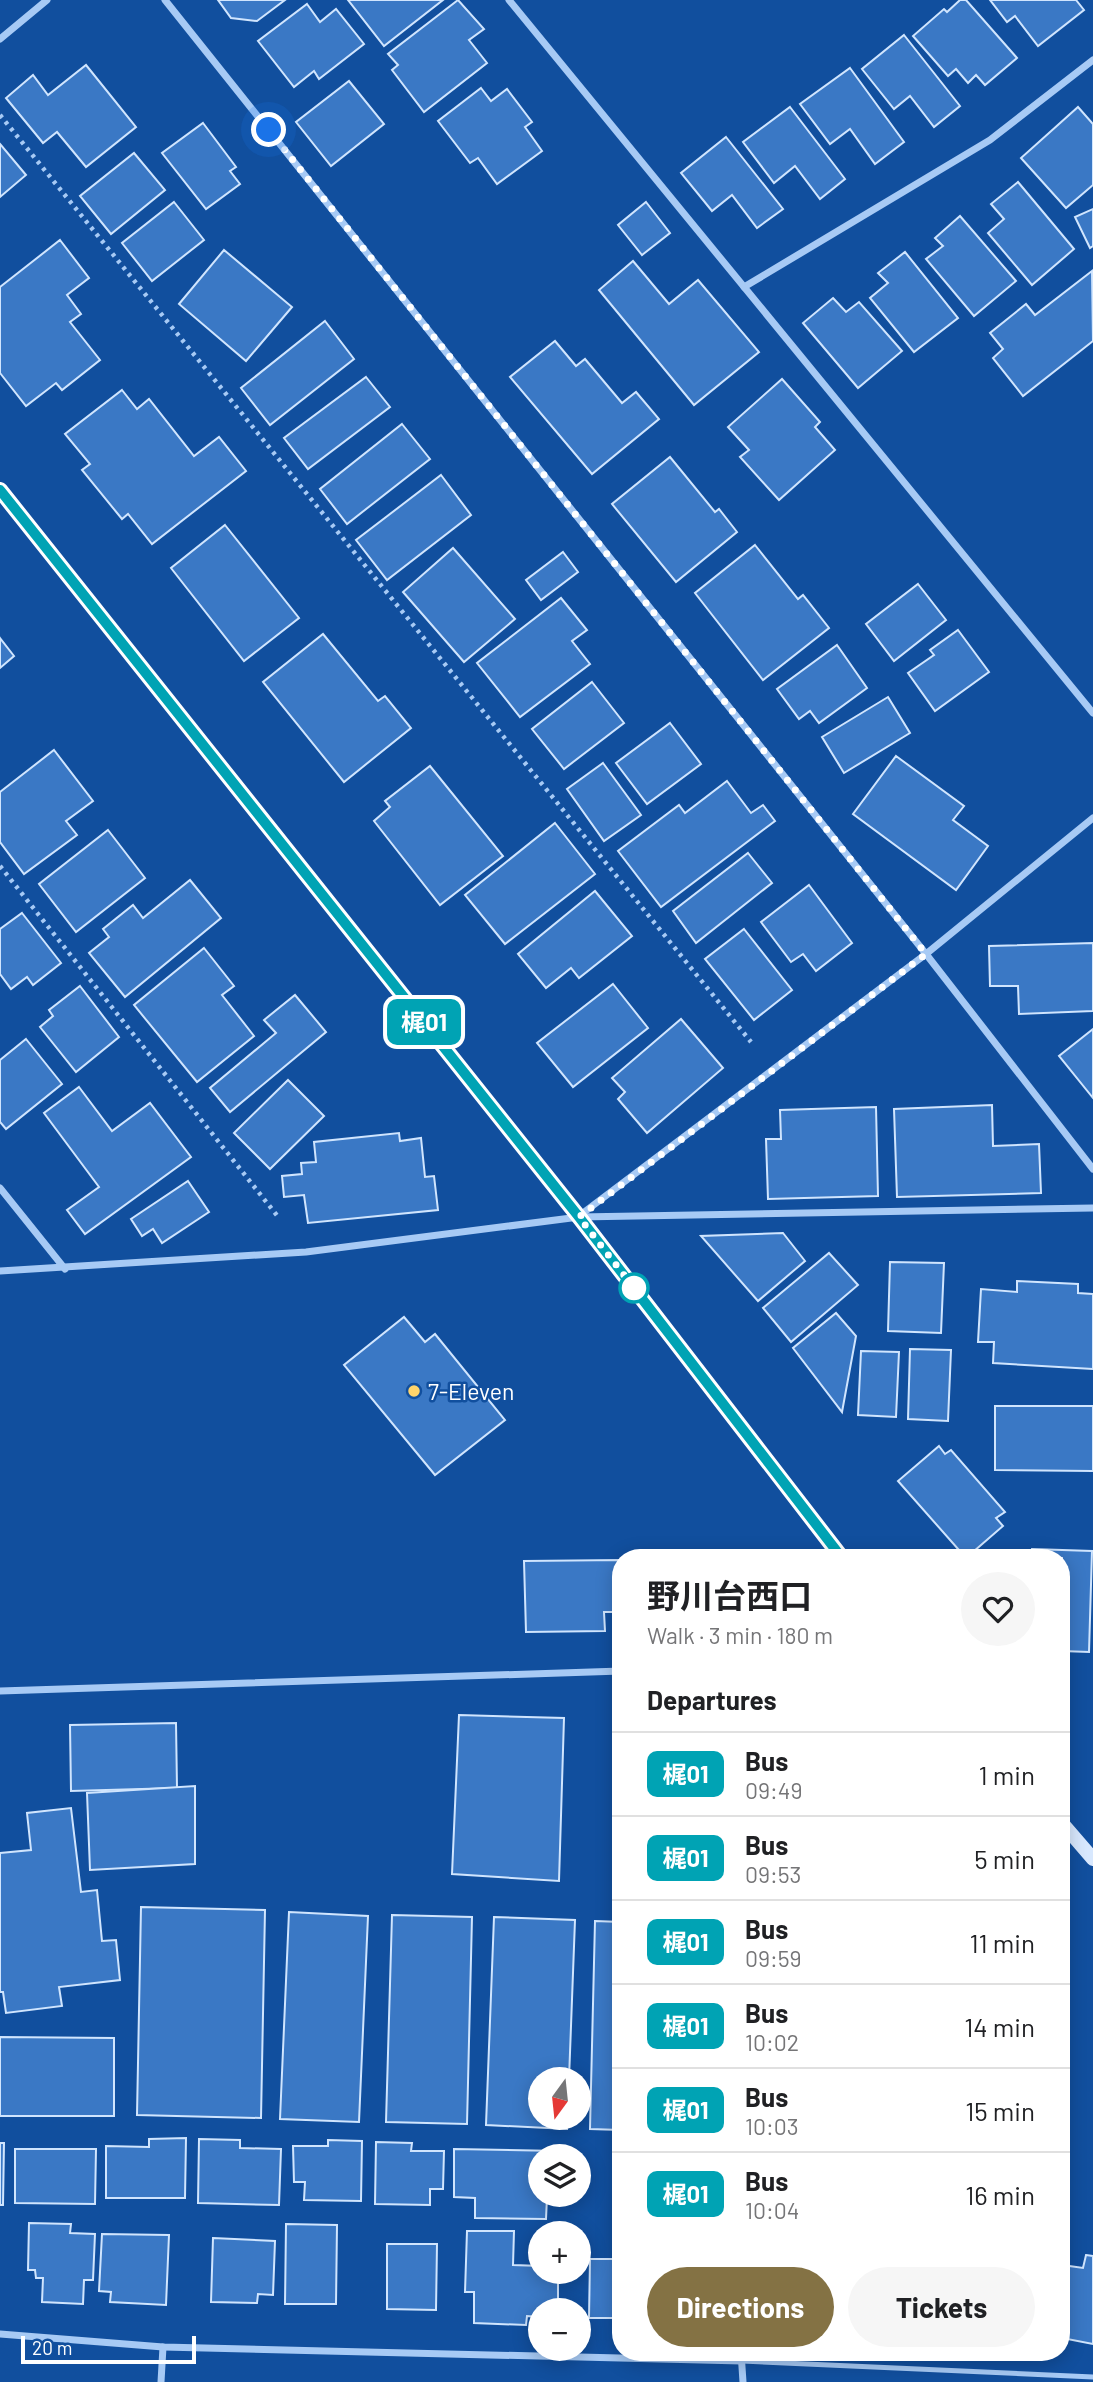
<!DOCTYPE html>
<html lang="en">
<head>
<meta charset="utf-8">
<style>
  :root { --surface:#fff; --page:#f6f6f6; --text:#202124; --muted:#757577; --line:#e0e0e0; --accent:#847244 }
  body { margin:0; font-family:Barlow,"Noto Sans JP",sans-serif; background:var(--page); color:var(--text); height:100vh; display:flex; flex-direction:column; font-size:26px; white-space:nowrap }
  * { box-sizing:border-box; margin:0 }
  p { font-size:23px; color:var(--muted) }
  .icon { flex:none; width:38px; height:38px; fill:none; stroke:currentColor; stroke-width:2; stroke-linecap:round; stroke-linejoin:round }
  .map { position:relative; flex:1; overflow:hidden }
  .sheet { position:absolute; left:612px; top:1549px; width:458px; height:812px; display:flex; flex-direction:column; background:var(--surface); border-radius:28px; box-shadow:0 4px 18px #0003 }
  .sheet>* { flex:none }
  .badge { padding:0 14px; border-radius:10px; font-size:24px; line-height:46px }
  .needle { width:46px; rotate:195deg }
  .buttons { position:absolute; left:528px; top:2067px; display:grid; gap:14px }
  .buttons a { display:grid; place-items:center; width:63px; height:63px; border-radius:50%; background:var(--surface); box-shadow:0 4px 18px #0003; font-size:35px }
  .scale { position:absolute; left:21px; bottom:18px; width:175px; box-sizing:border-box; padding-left:7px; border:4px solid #fff; border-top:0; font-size:19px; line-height:24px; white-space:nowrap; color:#fff; -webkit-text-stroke:5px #114f9e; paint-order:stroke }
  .you { position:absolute; width:35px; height:35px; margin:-18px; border:5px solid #fff; border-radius:50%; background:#1a73e8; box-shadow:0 0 0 10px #1a73e833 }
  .map>.badge { position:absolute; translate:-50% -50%; box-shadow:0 0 0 4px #fff }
  h2 { padding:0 35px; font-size:26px; line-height:63px }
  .round { display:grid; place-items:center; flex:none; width:74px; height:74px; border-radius:37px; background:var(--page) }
  .summary { display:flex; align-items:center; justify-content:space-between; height:119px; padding:0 35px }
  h1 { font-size:33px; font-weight:700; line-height:52px }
  .button { display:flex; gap:14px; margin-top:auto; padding:14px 35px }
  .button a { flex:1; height:80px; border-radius:42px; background:var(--accent); color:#fff; font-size:28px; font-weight:700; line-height:80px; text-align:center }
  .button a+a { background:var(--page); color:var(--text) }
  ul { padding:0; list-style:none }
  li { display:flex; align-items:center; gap:21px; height:84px; padding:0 35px; border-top:2px solid var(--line) }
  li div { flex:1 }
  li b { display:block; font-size:26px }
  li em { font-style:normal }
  li .badge { min-width:77px; font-weight:700; text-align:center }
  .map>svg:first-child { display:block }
</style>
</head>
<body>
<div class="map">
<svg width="1093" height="2382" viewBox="0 0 1093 2382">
  <rect width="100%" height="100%" fill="#114f9e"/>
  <!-- building -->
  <g fill="#3a78c5" stroke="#d0e5fe" stroke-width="2">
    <polygon points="218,0 285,0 257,21 231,18"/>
    <polygon points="348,0 443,0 384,46"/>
    <polygon points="458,0 484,29 469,40 487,63 424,112 392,70 398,65 388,54"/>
    <polygon points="960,0 966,0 1017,58 985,85 976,75 968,83 956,69 948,76 913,36 944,9 947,12"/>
    <polygon points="990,0 1076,0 1084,10 1038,46 1015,16 1007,22"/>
    <polygon points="307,4 320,22 336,9 364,44 319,79 314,71 294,87 258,41"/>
    <polygon points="904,35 960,106 934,127 910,96 894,109 862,69"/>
    <polygon points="86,65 136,127 86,167 57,132 43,143 6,98 33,75 48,95"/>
    <polygon points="850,68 904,142 875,164 850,129 830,144 800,104"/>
    <polygon points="349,81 384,124 331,166 296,122"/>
    <polygon points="481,88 491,101 507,89 532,122 525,127 542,151 497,184 478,158 470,163 438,121"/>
    <polygon points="790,107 845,179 820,199 795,166 774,183 743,142"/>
    <polygon points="1078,107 1093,124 1093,185 1066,208 1021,158"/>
    <polygon points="203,123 236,167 230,171 240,184 206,209 162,153"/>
    <polygon points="726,137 783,209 757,228 732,195 712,211 681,173"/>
    <polygon points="0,144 26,175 0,197"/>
    <polygon points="134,153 165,190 111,234 80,196"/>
    <polygon points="1018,182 1074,249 1032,285 988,233 1004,219 991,204"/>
    <polygon points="174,202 204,240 152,281 122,243"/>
    <polygon points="646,202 670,233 642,255 618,225"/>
    <polygon points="1093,209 1093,246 1090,248 1075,217"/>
    <polygon points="960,216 1016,281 974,316 926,259 943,246 935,238"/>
    <polygon points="60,240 89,278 67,295 81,314 70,322 100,360 62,390 56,383 26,406 0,373 0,287"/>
    <polygon points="224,250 292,307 246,361 179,304"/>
    <polygon points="905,252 958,318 914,352 870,298 888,283 878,273"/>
    <polygon points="633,261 669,304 698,280 759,352 694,405 599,290"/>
    <polygon points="1092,271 1093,341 1023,396 993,358 1003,349 990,333 1026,304 1035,315"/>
    <polygon points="833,298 846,312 859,302 902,351 858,388 803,323"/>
    <polygon points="325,321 354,359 270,425 241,388"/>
    <polygon points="555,341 576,366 585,359 622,403 636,392 659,419 592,474 510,377"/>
    <polygon points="366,377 390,407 308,469 284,438"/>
    <polygon points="782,379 820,422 815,427 835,450 779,500 740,457 749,450 728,427"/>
    <polygon points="122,390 137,409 149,399 194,456 219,437 246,471 152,544 128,514 122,519 82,470 90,464 65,434"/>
    <polygon points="402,424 430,459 347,524 320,489"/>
    <polygon points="670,457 715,512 719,509 737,532 676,582 612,504"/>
    <polygon points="441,475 471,515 387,580 356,540"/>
    <polygon points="225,525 299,618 244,661 171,568"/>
    <polygon points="755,545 798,599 803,595 829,628 763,680 695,593"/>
    <polygon points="453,548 515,619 464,662 403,592"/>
    <polygon points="563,552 578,572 541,600 526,580"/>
    <polygon points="918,584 946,620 894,661 866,624"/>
    <polygon points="561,598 587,630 572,641 590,664 520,717 477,663"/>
    <polygon points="958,630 989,672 935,711 908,673 934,655 930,650"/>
    <polygon points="323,634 378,701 385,696 411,728 344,782 263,682"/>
    <polygon points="0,638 14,656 0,668"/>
    <polygon points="837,645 867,688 819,723 810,711 799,719 777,689"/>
    <polygon points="592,682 624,723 564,769 532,729"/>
    <polygon points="888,697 910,733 844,773 822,737"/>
    <polygon points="670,723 701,764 647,804 616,763"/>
    <polygon points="54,750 93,801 66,821 77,835 24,874 0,842 0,792"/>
    <polygon points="896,756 964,806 953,820 988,846 956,890 853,814"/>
    <polygon points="603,763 641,815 604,841 567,789"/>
    <polygon points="430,766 503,856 440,905 374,821 390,807 385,801"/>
    <polygon points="727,781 751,813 763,805 775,821 661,907 618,851 679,805 685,813"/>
    <polygon points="555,823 595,874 505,944 465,895"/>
    <polygon points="108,830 145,878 76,932 39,884"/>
    <polygon points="748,853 772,883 696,943 673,911"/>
    <polygon points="190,880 221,918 125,997 89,953 109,937 103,929 133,905 143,918"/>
    <polygon points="809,885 852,943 816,971 803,954 791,962 761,922"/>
    <polygon points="595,891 632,936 579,978 571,968 546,988 518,954"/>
    <polygon points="22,913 61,963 33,985 27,977 11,989 0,974 0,929"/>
    <polygon points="744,929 792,990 754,1020 705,959"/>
    <polygon points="1093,943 1093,1011 1019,1014 1018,986 990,986 989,946"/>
    <polygon points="204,948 234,986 222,995 254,1036 197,1082 134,1005"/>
    <polygon points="613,984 648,1028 573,1087 537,1043"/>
    <polygon points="80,986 119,1037 76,1072 40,1027 53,1016 49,1010"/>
    <polygon points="295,995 326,1032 230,1112 210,1088 276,1033 264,1020"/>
    <polygon points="681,1019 723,1068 647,1133 618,1099 625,1092 612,1078"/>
    <polygon points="1093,1029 1093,1098 1059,1056"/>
    <polygon points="26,1039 62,1084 6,1129 0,1122 0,1060"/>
    <polygon points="288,1080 324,1116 270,1169 234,1133"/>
    <polygon points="79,1087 112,1131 150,1103 191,1157 85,1234 67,1210 99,1187 44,1113"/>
    <polygon points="992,1105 993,1146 1039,1144 1041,1193 897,1197 894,1109"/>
    <polygon points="876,1107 878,1196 768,1199 766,1139 781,1139 780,1110"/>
    <polygon points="399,1133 400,1141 421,1138 425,1177 434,1176 438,1210 308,1223 304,1195 284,1197 282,1176 302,1174 301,1163 316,1162 314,1142"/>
    <polygon points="188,1181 209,1212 162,1243 153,1229 142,1236 131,1219"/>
    <polygon points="783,1233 805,1261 758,1301 701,1236"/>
    <polygon points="829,1253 858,1285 791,1342 763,1308"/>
    <polygon points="890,1262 944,1263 941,1333 888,1331"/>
    <polygon points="1017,1281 1078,1284 1078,1293 1093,1294 1093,1369 993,1363 994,1342 978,1342 981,1289 1017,1292"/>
    <polygon points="836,1313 856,1336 842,1412 793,1348"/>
    <polygon points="404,1317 425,1342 435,1334 505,1420 435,1475 344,1365"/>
    <polygon points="910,1349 951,1350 948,1421 908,1419"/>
    <polygon points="861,1351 899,1352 896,1417 858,1415"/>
    <polygon points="995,1406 1093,1406 1093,1471 995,1470"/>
    <polygon points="939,1446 945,1454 951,1450 1005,1512 996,1518 1003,1526 966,1558 898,1481"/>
    <polygon points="1032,1549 1092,1551 1089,1652 1062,1651 1062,1558 1031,1558"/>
    <polygon points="621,1560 621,1612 604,1612 605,1631 526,1632 524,1561"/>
    <polygon points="459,1715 564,1718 559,1881 452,1874"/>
    <polygon points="176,1723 177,1788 71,1791 70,1725"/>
    <polygon points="195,1786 195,1864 90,1870 87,1793"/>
    <polygon points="71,1808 81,1892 97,1890 102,1941 116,1940 120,1980 59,1987 62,2006 6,2013 3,1992 0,1992 0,1853 31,1850 27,1813"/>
    <polygon points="141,1907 265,1910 261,2118 137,2115"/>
    <polygon points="289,1912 368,1916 359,2122 280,2119"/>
    <polygon points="392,1915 472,1917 467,2124 386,2122"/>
    <polygon points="494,1917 575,1920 569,2079 541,2079 541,2118 568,2118 567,2129 486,2125"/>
    <polygon points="595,1921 621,1922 621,2130 590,2129"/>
    <polygon points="0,2037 114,2038 114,2116 0,2116"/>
    <polygon points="186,2138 185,2198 106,2198 106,2146 149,2147 149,2139"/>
    <polygon points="199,2139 240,2140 240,2148 281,2149 279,2205 198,2203"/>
    <polygon points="328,2140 362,2141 361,2201 304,2200 305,2182 294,2182 293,2146 328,2146"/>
    <polygon points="376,2142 412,2143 411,2151 444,2151 443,2189 430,2189 430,2205 375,2204"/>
    <polygon points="0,2143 4,2143 3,2205 0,2205"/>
    <polygon points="15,2149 96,2149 95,2204 15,2203"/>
    <polygon points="454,2149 559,2151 559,2156 541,2156 541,2194 559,2194 559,2197 547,2197 546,2219 475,2218 475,2198 454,2197"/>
    <polygon points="29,2223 71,2224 70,2233 95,2234 93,2280 84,2280 83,2304 42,2302 43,2278 36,2278 35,2270 28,2270"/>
    <polygon points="286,2224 337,2225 336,2304 285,2304"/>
    <polygon points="467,2231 514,2231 513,2265 541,2266 541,2272 558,2272 558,2310 541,2310 541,2317 527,2316 526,2325 474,2323 474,2292 465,2292"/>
    <polygon points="102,2234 169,2235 166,2305 110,2302 111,2292 99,2291"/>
    <polygon points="213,2238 275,2241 273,2295 258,2294 257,2303 211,2302"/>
    <polygon points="387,2244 437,2244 436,2310 387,2309"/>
    <polygon points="1086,2255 1093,2256 1093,2344 1062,2338 1062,2265 1083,2268"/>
    <polygon points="590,2259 621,2259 621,2318 589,2318"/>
  </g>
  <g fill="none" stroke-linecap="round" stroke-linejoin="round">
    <!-- path -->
    <g stroke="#a7caf5" stroke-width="4.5" stroke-dasharray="3.5 5" stroke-linecap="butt">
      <polyline points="0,115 751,1042"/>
      <polyline points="0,866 279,1218"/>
    </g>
    <!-- lane -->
    <polyline stroke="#a7caf5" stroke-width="5" points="742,2361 1093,2377"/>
    <!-- street -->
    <g stroke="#a7caf5" stroke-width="7">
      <polyline points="165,0 926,954 1093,1169"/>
      <polyline points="509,0 1093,713"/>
      <polyline points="0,39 47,0"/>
      <polyline points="744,287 990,140 1093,60"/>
      <polyline points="0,1188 65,1269"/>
      <polyline points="579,1216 926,954 1093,818"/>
      <polyline points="0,1271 306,1252 579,1217 1093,1208"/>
      <polyline points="0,1691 621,1671"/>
      <polyline points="0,2334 163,2347 742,2361"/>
      <polyline points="741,2352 743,2382"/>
      <polyline points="161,2382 163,2347"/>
    </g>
    <!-- secondary -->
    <g stroke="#d8e8fe" stroke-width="14">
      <polyline points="0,490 579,1217 842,1558"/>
      <polyline points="1062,1823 1093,1859"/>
    </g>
  </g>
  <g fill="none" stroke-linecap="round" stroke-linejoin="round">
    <defs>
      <polyline id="line" points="0,490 579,1217 842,1558"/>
    </defs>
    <!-- line casing -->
    <use href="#line" stroke="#fff" stroke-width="16"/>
    <!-- line -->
    <use href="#line" stroke="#00a3b4" stroke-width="10"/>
    <!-- walk -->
    <polyline stroke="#fff" stroke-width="7" stroke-dasharray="0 12.6" points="269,130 926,954 579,1217 634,1288"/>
  </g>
  <!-- markers -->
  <circle fill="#fff" stroke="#00a3b4" stroke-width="3.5" cx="634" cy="1288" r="14"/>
  <circle fill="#ffd46b" stroke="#114f9e" stroke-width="2.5" cx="414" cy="1391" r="7"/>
  <g text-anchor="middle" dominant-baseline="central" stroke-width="5" stroke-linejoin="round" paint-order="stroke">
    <!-- poi labels -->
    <g font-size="23" fill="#fff" stroke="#114f9e" text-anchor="start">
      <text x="428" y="1391">7-Eleven</text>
    </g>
  </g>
</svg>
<div class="buttons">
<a><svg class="needle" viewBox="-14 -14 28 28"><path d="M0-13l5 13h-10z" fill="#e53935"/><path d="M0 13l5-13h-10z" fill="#757577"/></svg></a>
<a><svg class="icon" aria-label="layers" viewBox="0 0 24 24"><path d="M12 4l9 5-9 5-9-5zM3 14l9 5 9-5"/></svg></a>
<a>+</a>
<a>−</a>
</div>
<div class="scale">20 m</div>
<div class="you" style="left:269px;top:130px"></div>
<b class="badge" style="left:424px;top:1022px;background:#00a3b4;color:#fff">梶01</b>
<section class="sheet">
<div class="summary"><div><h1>野川台西口</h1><p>Walk · 3 min · 180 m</p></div><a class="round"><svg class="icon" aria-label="heart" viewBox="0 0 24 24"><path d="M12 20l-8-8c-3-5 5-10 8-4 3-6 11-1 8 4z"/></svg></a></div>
<h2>Departures</h2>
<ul>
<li><span class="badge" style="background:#00a3b4;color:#fff">梶01</span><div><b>Bus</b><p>09:49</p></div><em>1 min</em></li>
<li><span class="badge" style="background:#00a3b4;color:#fff">梶01</span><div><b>Bus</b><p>09:53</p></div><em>5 min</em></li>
<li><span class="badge" style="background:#00a3b4;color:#fff">梶01</span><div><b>Bus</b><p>09:59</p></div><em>11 min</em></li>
<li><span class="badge" style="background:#00a3b4;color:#fff">梶01</span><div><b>Bus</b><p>10:02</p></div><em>14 min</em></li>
<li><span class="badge" style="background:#00a3b4;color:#fff">梶01</span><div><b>Bus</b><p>10:03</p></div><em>15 min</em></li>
<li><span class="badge" style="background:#00a3b4;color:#fff">梶01</span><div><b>Bus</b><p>10:04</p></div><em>16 min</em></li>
</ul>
<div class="button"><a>Directions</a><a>Tickets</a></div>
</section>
</div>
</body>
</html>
